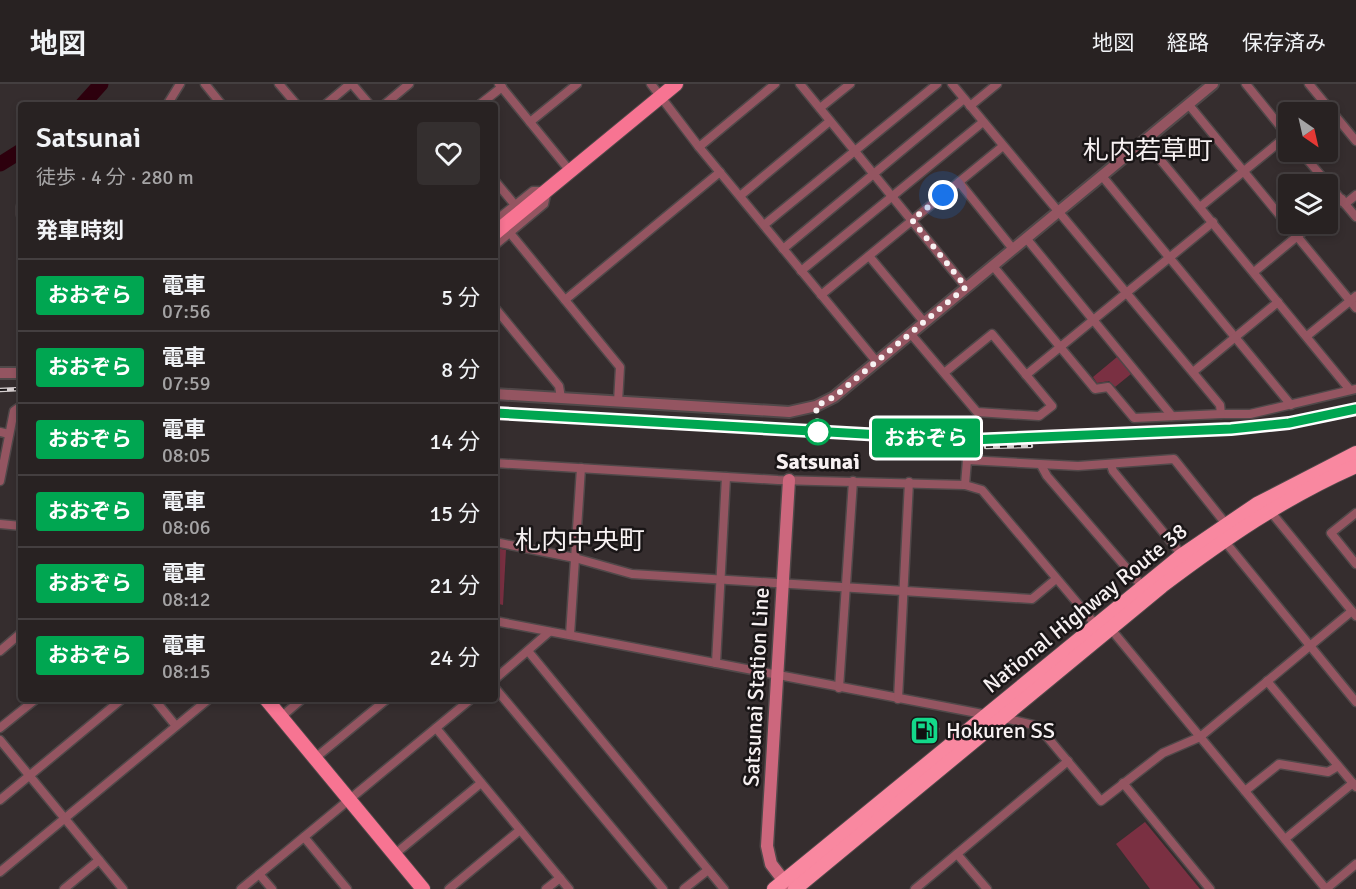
<!DOCTYPE html>
<html lang="ja">
<head>
<meta charset="utf-8">
<style>
  :root { --surface:#282222; --page:#342f2f; --text:#f1f3f6; --muted:#a5a4a5; --line:#443f40 }
  body { margin:0; font-family:Signika,"Noto Sans JP",sans-serif; background:var(--page); color:var(--text); height:100vh; display:flex; flex-direction:column; font-size:22px; white-space:nowrap }
  * { box-sizing:border-box; margin:0 }
  p { font-size:20px; color:var(--muted) }
  .icon { flex:none; width:33px; height:33px; fill:none; stroke:currentColor; stroke-width:2; stroke-linecap:round; stroke-linejoin:round }
  .map { position:relative; flex:1; overflow:hidden }
  .sheet { position:absolute; left:18px; top:18px; width:480px; height:600px; display:flex; flex-direction:column; background:var(--surface); border-radius:6px; box-shadow:0 3px 9px #0003,0 0 0 2px var(--line) }
  .sheet>* { flex:none }
  .badge { padding:0 12px; border-radius:4px; font-size:21px; line-height:39px }
  .needle { width:39px; rotate:146deg }
  .buttons { position:absolute; left:1278px; top:18px; display:grid; gap:12px }
  .buttons a { display:grid; place-items:center; width:60px; height:60px; border-radius:6px; background:var(--surface); box-shadow:0 3px 9px #0003,0 0 0 2px var(--line); font-size:30px }
  .you { position:absolute; width:30px; height:30px; margin:-15px; border:4px solid #fff; border-radius:50%; background:#1a73e8; box-shadow:0 0 0 9px #1a73e833 }
  .map>.badge { position:absolute; translate:-50% -50%; box-shadow:0 0 0 3px #fff }
  h2 { padding:0 18px; font-size:22px; line-height:54px }
  .round { display:grid; place-items:center; flex:none; width:63px; height:63px; border-radius:6px; background:var(--page) }
  .summary { display:flex; align-items:center; justify-content:space-between; height:102px; padding:0 18px }
  h1 { font-size:28px; font-weight:600; line-height:45px }
  ul { padding:0; list-style:none }
  li { display:flex; align-items:center; gap:18px; height:72px; padding:0 18px; border-top:2px solid var(--line) }
  li div { flex:1 }
  li b { display:block; font-size:22px }
  li em { font-style:normal }
  li .badge { min-width:66px; font-weight:700; text-align:center }
  header { display:flex; align-items:center; gap:36px; box-sizing:border-box; height:84px; padding:0 30px; background:var(--surface); border-bottom:2px solid var(--line) }
  header strong { font-size:28px }
  nav { display:flex; gap:33px; margin-inline-start:auto; font-size:21px }
  .map>svg:first-child { display:block }
</style>
</head>
<body>
<header>
<strong>地図</strong>
<nav><a>地図</a><a>経路</a><a>保存済み</a></nav>
</header>
<div class="map">
<svg width="1356" height="805" viewBox="0 0 1356 805">
  <rect width="100%" height="100%" fill="#352d2e"/>
  <!-- green -->
  <g fill="#7a3042">
    <polygon points="1117,273 1131,290 1115,303 1109,297 1097,299 1093,293"/>
    <polygon points="495,464 506,466 503,521 495,519"/>
    <polygon points="1145,738 1200,805 1150,805 1116,760"/>
  </g>
  <g fill="none" stroke-linecap="round" stroke-linejoin="round">
    <!-- river -->
    <g stroke="#2d000d" stroke-width="15">
      <polyline points="82,21 101,0"/>
      <polyline points="0,80 21,67"/>
    </g>
  </g>
  <!-- building -->
  <polygon fill="#554c4d" points="914,635 940,644 939,649 933,653 922,651 921,658 910,656"/>
  <g fill="none" stroke-linecap="round" stroke-linejoin="round">
    <defs>
      <g id="minor">
        <polyline points="205,0 222,21"/>
        <polyline points="279,0 297,21"/>
        <polyline points="352,0 370,21"/>
        <polyline points="499,0 570,87"/>
        <polyline points="651,0 699,63 876,277"/>
        <polyline points="800,0 966,203"/>
        <polyline points="952,0 1220,321 1221,330 1250,330 1356,305"/>
        <polyline points="1246,0 1288,52"/>
        <polyline points="1309,0 1356,57"/>
        <polyline points="167,21 180,0"/>
        <polyline points="325,21 350,0"/>
        <polyline points="384,21 409,0"/>
        <polyline points="479,21 502,3"/>
        <polyline points="1189,21 1356,224"/>
        <polyline points="970,22 997,0"/>
        <polyline points="820,24 850,0"/>
        <polyline points="530,38 577,0"/>
        <polyline points="1145,57 1350,306"/>
        <polyline points="699,63 775,0"/>
        <polyline points="1301,68 1356,133"/>
        <polyline points="1102,92 1291,321"/>
        <polyline points="495,97 515,121"/>
        <polyline points="959,98 1013,165"/>
        <polyline points="740,112 830,37"/>
        <polyline points="1345,120 1356,111"/>
        <polyline points="21,122 21,131"/>
        <polyline points="1200,123 1288,51"/>
        <polyline points="1328,127 1342,115"/>
        <polyline points="495,137 533,107 547,107 544,120 495,161"/>
        <polyline points="764,141 937,0"/>
        <polyline points="510,149 620,283 618,318"/>
        <polyline points="1026,154 1172,332"/>
        <polyline points="783,165 964,15"/>
        <polyline points="869,172 924,238"/>
        <polyline points="993,182 1095,305 1108,303 1134,334 1221,330"/>
        <polyline points="801,187 983,38"/>
        <polyline points="1254,188 1312,140"/>
        <polyline points="821,211 1003,62"/>
        <polyline points="565,216 720,88"/>
        <polyline points="495,224 559,302 561,314"/>
        <polyline points="910,249 977,328 1039,332 1052,322 992,250 944,289"/>
        <polyline points="1307,252 1356,212"/>
        <polyline points="1193,288 1278,218"/>
        <polyline points="1026,291 1213,138"/>
        <polyline points="0,348 9,350"/>
        <polyline points="495,379 778,396 965,401 982,406 1095,540 1110,544 1326,805"/>
        <polyline points="1041,381 1047,392 1142,502"/>
        <polyline points="1111,381 1113,387 1182,471"/>
        <polyline points="0,397 14,327 21,322"/>
        <polyline points="965,401 967,376 1078,382 1174,375 1226,440"/>
        <polyline points="1270,427 1356,532"/>
        <polyline points="1356,429 1331,449 1356,480"/>
        <polyline points="0,440 21,442"/>
        <polyline points="1222,454 1356,618"/>
        <polyline points="495,458 575,474 632,490 1032,515 1056,495"/>
        <polyline points="495,537 988,631"/>
        <polyline points="570,551 581,384"/>
        <polyline points="0,567 21,549"/>
        <polyline points="528,567 724,805"/>
        <polyline points="716,579 726,393"/>
        <polyline points="495,595 549,548"/>
        <polyline points="1267,597 1356,703"/>
        <polyline points="495,604 663,805"/>
        <polyline points="839,604 853,397"/>
        <polyline points="154,615 176,642"/>
        <polyline points="898,615 909,398"/>
        <polyline points="281,633 302,615"/>
        <polyline points="1000,633 1038,642 1101,717 1163,669 1200,653 1352,527"/>
        <polyline points="0,644 36,615"/>
        <polyline points="436,644 569,805"/>
        <polyline points="0,656 123,805"/>
        <polyline points="314,675 387,615"/>
        <polyline points="1123,699 1210,805"/>
        <polyline points="1245,707 1279,680 1328,688 1338,682"/>
        <polyline points="0,716 122,615"/>
        <polyline points="304,753 347,805"/>
        <polyline points="1285,755 1353,699"/>
        <polyline points="395,770 481,699"/>
        <polyline points="957,770 987,805"/>
        <polyline points="0,788 209,615"/>
        <polyline points="259,790 272,805"/>
        <polyline points="64,805 99,776"/>
        <polyline points="241,805 471,615"/>
        <polyline points="449,805 520,746"/>
        <polyline points="546,805 560,794"/>
        <polyline points="684,805 708,786"/>
        <polyline points="915,805 1068,677"/>
        <polyline points="1326,805 1356,780"/>
      </g>
      <g id="tertiary">
        <polyline points="0,289 21,289"/>
        <polyline points="495,310 789,328 816,322 834,313 1213,0"/>
      </g>
      <polyline id="secondary" points="789,396 767,762 771,780 790,805"/>
      <g id="primary">
        <polyline points="495,149 676,0"/>
        <polyline points="266,615 423,805"/>
      </g>
      <g id="trunk">
        <polyline points="774,805 1182,471 1257,420 1356,369"/>
        <path d="M795 805 1162 502C1223 456 1285 413 1356 382"/>
      </g>
    </defs>
    <!-- minor casing -->
    <use href="#minor" stroke="#504849" stroke-width="11"/>
    <!-- tertiary casing -->
    <use href="#tertiary" stroke="#504849" stroke-width="14"/>
    <!-- secondary casing -->
    <use href="#secondary" stroke="#504849" stroke-width="15"/>
    <!-- primary casing -->
    <use href="#primary" stroke="#504849" stroke-width="16"/>
    <!-- trunk casing -->
    <use href="#trunk" stroke="#504849" stroke-width="16"/>
    <!-- minor -->
    <use href="#minor" stroke="#945561" stroke-width="8"/>
    <!-- tertiary -->
    <use href="#tertiary" stroke="#945561" stroke-width="10"/>
    <!-- secondary -->
    <use href="#secondary" stroke="#cc677d" stroke-width="12"/>
    <!-- primary -->
    <use href="#primary" stroke="#f77492" stroke-width="14"/>
    <!-- trunk -->
    <use href="#trunk" stroke="#f988a0" stroke-width="14"/>
    <defs>
      <g id="rail">
        <polyline points="0,306 21,305"/>
        <polyline points="495,329 971,356 1231,345 1289,339 1356,325"/>
        <polyline points="986,363 1031,362"/>
      </g>
    </defs>
    <!-- rail casing -->
    <use href="#rail" stroke="#d5cecf" stroke-width="4.5"/>
    <!-- rail -->
    <use href="#rail" stroke="#1a1617" stroke-width="2" stroke-dasharray="7" stroke-linecap="butt"/>
  </g>
  <g fill="none" stroke-linecap="round" stroke-linejoin="round">
    <defs>
      <polyline id="line" points="495,329 971,356 1231,345 1289,339 1356,325"/>
    </defs>
    <!-- line casing -->
    <use href="#line" stroke="#fff" stroke-width="14"/>
    <!-- line -->
    <use href="#line" stroke="#00a651" stroke-width="9"/>
    <!-- walk -->
    <polyline stroke="#f7f1f2" stroke-width="6" stroke-dasharray="0 10.8" points="818,348 816,322 834,313 966,203 912,136 943,111"/>
  </g>
  <!-- icons -->
  <defs>
    <symbol id="fuel-square" viewBox="-11 -11 22 22"><rect x="-9" y="-9" width="18" height="18" rx="4" fill="#13d98a" stroke="#1a1617"/><path d="M-5.5-6h7V0h2V4h1.3V-2.5L3-4.5l.8-.8L6-3V5H2.5V1h-1V6h-7ZM-4.2-4.7v3.2H.2V-4.7Z" fill="#111"/></symbol>
  </defs>
  <g fill-rule="evenodd">
    <use href="#fuel-square" x="908" y="630" width="33" height="33"/>
  </g>
  <!-- markers -->
  <circle fill="#fff" stroke="#00a651" stroke-width="3" cx="818" cy="348" r="12"/>
  <g text-anchor="middle" dominant-baseline="central" stroke-width="5" stroke-linejoin="round" paint-order="stroke">
    <!-- stop labels -->
    <g font-size="22" font-weight="bold" fill="#f7f1f2" stroke="#1a1617">
      <text x="818" y="377">Satsunai</text>
    </g>
    <!-- street labels -->
    <g font-size="22" fill="#f7f1f2" stroke="#1a1617">
      <text transform="translate(1085 524) rotate(-39)">National Highway Route 38</text>
      <text transform="translate(756 603) rotate(-87)">Satsunai Station Line</text>
    </g>
    <!-- poi labels -->
    <g font-size="22" fill="#f7f1f2" stroke="#1a1617" text-anchor="start">
      <text x="946" y="646">Hokuren SS</text>
    </g>
    <!-- quarter labels -->
    <g font-size="26" fill="#f7f1f2" stroke="#1a1617">
      <text x="1148" y="67">札内若草町</text>
      <text x="580" y="457">札内中央町</text>
    </g>
  </g>
</svg>
<div class="buttons">
<a><svg class="needle" viewBox="-14 -14 28 28"><path d="M0-13l5 13h-10z" fill="#e53935"/><path d="M0 13l5-13h-10z" fill="#a5a4a5"/></svg></a>
<a><svg class="icon" aria-label="layers" viewBox="0 0 24 24"><path d="M12 4l9 5-9 5-9-5zM3 14l9 5 9-5"/></svg></a>
</div>
<div class="you" style="left:943px;top:111px"></div>
<b class="badge" style="left:926px;top:354px;background:#00a651;color:#fff">おおぞら</b>
<section class="sheet">
<div class="summary"><div><h1>Satsunai</h1><p>徒歩 · 4 分 · 280 m</p></div><a class="round"><svg class="icon" aria-label="heart" viewBox="0 0 24 24"><path d="M12 20l-8-8c-3-5 5-10 8-4 3-6 11-1 8 4z"/></svg></a></div>
<h2>発車時刻</h2>
<ul>
<li><span class="badge" style="background:#00a651;color:#fff">おおぞら</span><div><b>電車</b><p>07:56</p></div><em>5 分</em></li>
<li><span class="badge" style="background:#00a651;color:#fff">おおぞら</span><div><b>電車</b><p>07:59</p></div><em>8 分</em></li>
<li><span class="badge" style="background:#00a651;color:#fff">おおぞら</span><div><b>電車</b><p>08:05</p></div><em>14 分</em></li>
<li><span class="badge" style="background:#00a651;color:#fff">おおぞら</span><div><b>電車</b><p>08:06</p></div><em>15 分</em></li>
<li><span class="badge" style="background:#00a651;color:#fff">おおぞら</span><div><b>電車</b><p>08:12</p></div><em>21 分</em></li>
<li><span class="badge" style="background:#00a651;color:#fff">おおぞら</span><div><b>電車</b><p>08:15</p></div><em>24 分</em></li>
</ul>
</section>
</div>
</body>
</html>
